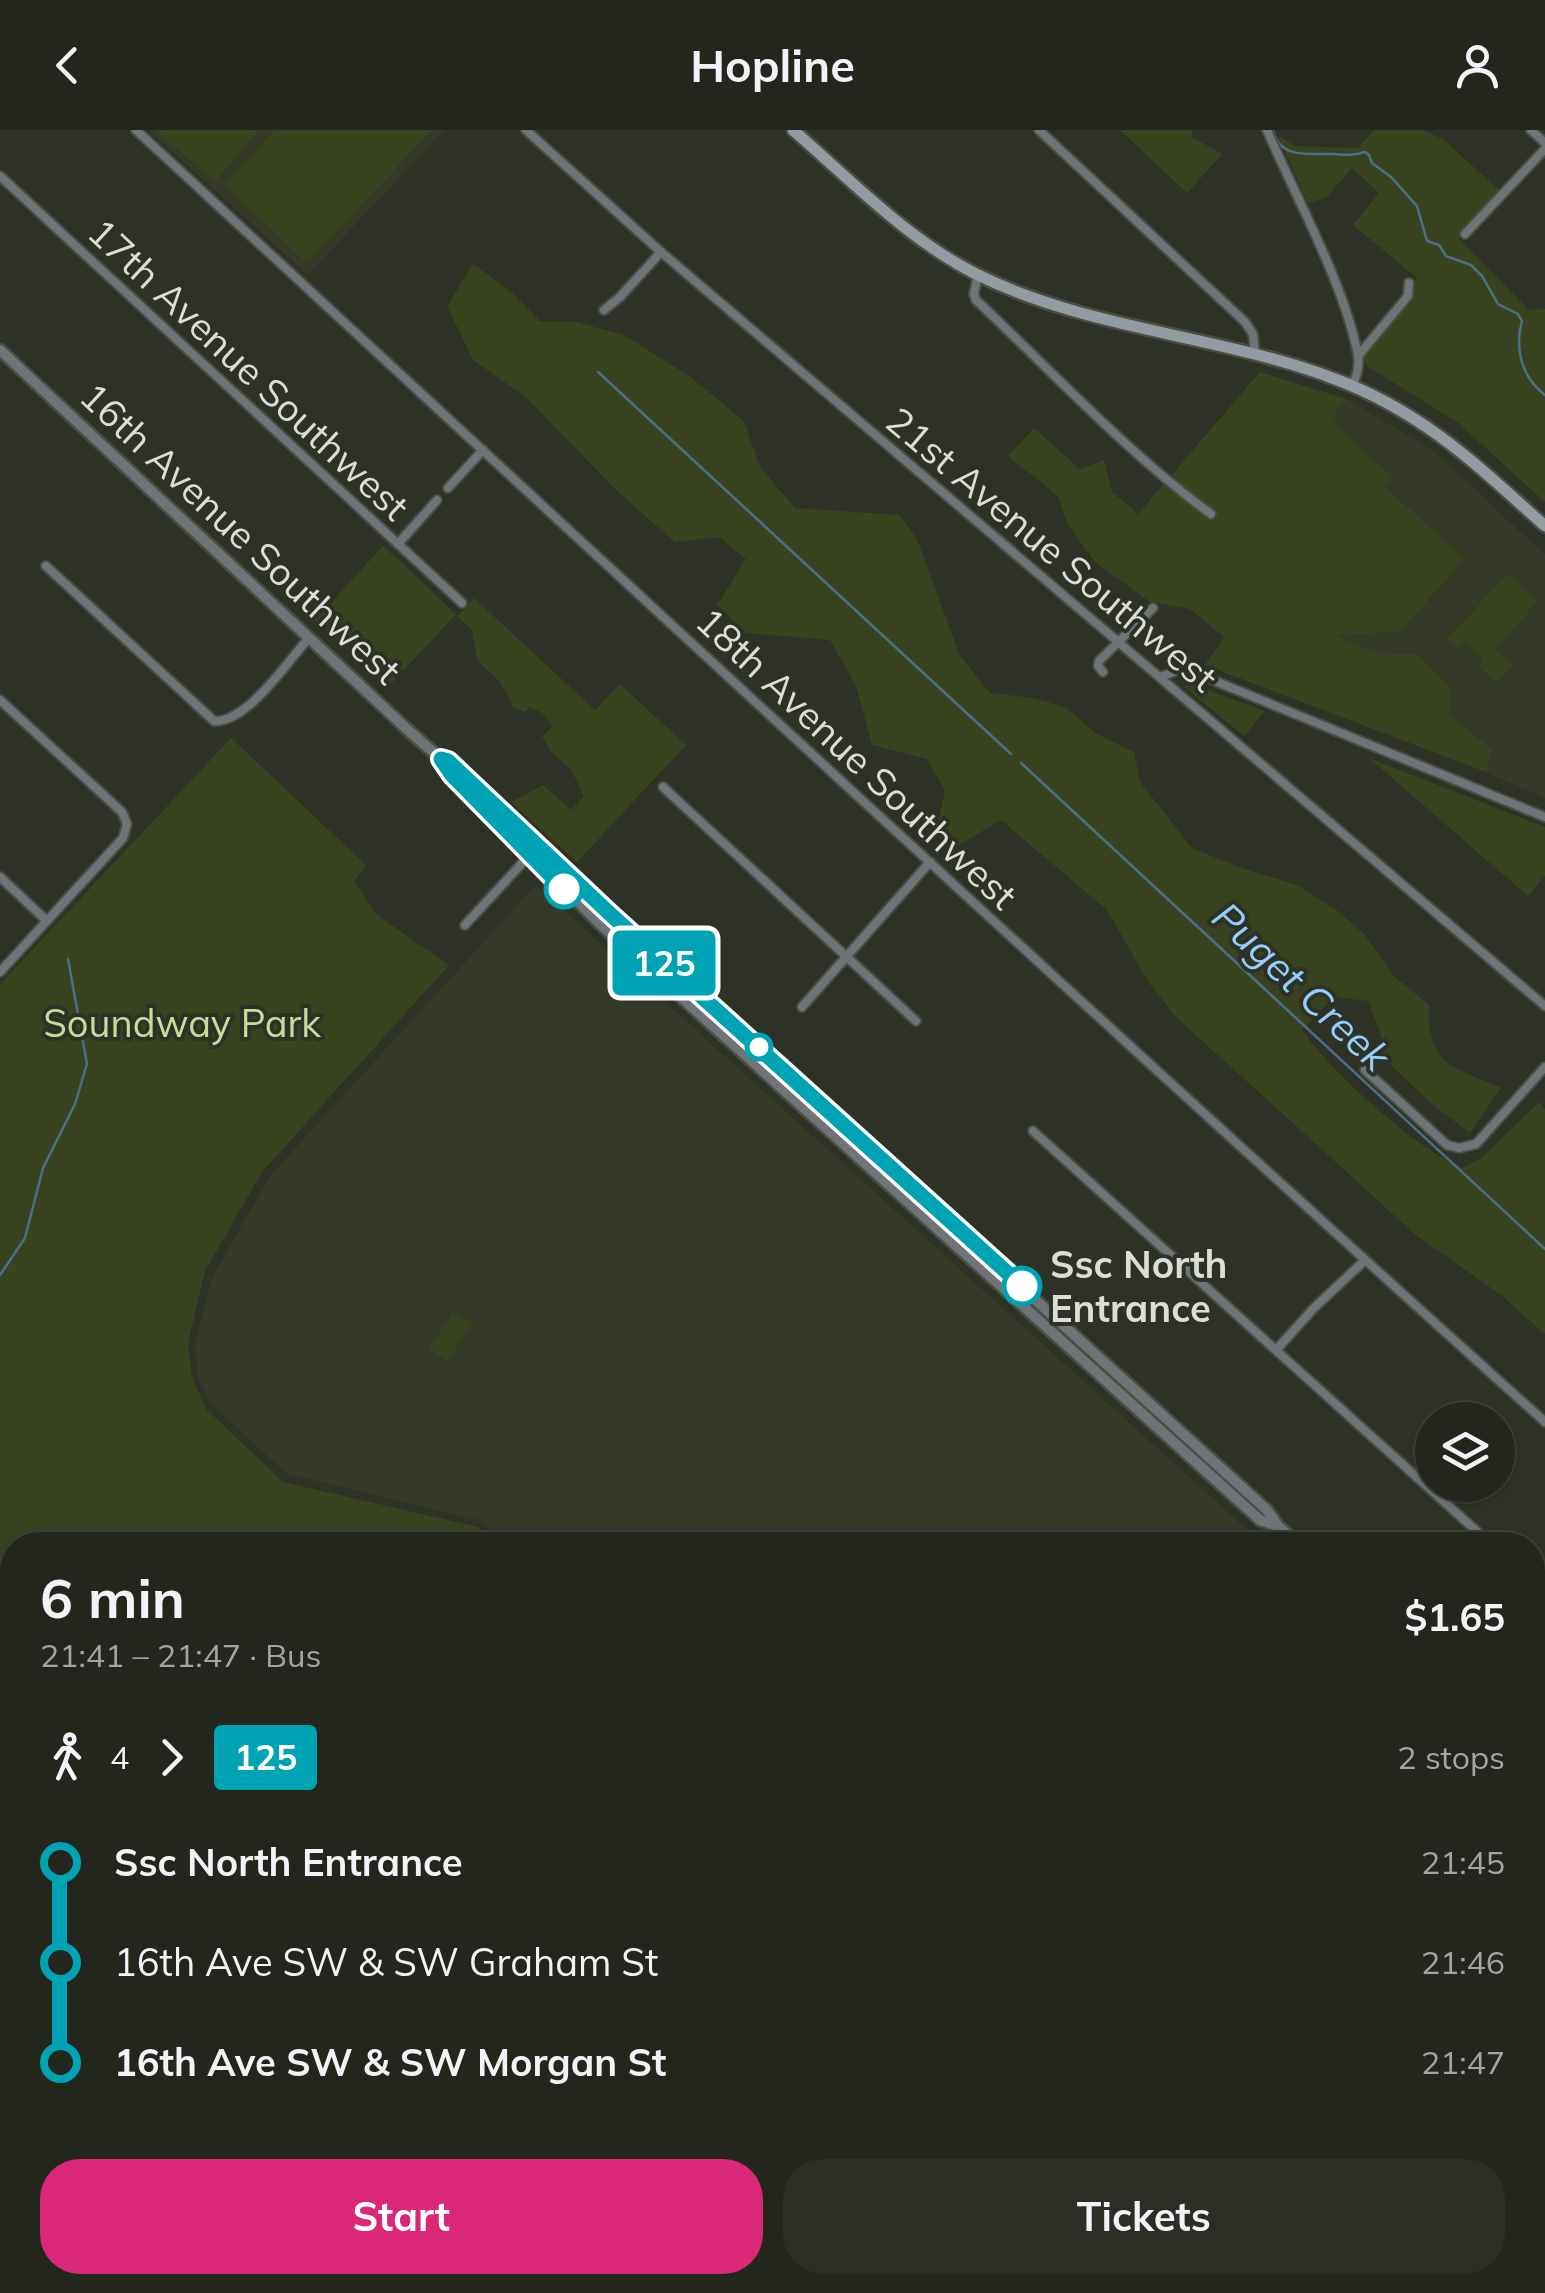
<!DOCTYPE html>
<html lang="en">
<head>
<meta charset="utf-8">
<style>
  :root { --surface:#22261c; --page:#2a2e25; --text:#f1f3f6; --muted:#a2a5a3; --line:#3f433b; --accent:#db2777 }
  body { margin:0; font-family:Mulish,sans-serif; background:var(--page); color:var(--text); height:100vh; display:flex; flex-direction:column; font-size:38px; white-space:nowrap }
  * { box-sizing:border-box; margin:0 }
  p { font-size:32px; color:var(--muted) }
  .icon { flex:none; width:55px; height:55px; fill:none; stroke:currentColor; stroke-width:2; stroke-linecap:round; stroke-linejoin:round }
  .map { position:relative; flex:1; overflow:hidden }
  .sheet { position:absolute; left:0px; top:1402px; width:1545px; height:762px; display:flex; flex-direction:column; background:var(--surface); border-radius:40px 40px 0 0; box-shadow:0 2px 8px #0004,0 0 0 2px var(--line) }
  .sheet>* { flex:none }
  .badge { padding:0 20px; border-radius:8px; font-size:35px; line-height:65px }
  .buttons { position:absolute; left:1415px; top:1272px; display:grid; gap:20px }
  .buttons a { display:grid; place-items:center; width:100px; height:100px; border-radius:50%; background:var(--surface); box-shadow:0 2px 8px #0004,0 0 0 2px var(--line); font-size:50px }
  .map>.badge { position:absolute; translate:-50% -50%; box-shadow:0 0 0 5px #fff }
  .legs { display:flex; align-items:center; gap:15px; height:110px; padding:0 40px; font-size:32px }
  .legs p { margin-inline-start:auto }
  .head { display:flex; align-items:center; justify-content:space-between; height:170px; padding:0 40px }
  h1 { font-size:55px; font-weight:700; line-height:75px }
  .primary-button { display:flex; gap:20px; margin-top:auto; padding:20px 40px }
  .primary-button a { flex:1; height:115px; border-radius:40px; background:var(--accent); color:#fff; font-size:40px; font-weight:700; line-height:115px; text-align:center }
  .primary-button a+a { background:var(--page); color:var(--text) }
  ul { padding:0 40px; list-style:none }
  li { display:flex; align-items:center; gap:35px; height:100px; font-size:38px }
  li i { display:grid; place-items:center; width:15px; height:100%; margin:0 12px; background:currentColor }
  li i::after { content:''; width:25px; height:25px; margin:-12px; border:8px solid; border-radius:50%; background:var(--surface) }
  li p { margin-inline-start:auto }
  li:first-child i { background:linear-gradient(#0000 50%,currentColor 0) }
  li:last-child i { background:linear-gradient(currentColor 50%,#0000 0) }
  header { display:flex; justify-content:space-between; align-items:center; height:130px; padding:0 40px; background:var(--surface); font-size:45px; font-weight:700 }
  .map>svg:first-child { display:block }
</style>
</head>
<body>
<header><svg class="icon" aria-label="back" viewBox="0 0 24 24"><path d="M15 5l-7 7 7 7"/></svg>Hopline<svg class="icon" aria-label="person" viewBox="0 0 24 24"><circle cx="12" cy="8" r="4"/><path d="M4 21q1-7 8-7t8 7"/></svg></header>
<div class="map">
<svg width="1545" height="2163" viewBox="0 0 1545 2163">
  <rect width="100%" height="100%" fill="#2e3226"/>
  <!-- built -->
  <g fill="#343a27">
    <polygon points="148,0 444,0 308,145"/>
    <polygon points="1260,242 1346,269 1413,308 1436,323 1545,425 1545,668 1486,642 1213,401"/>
    <polygon points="536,755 1264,1415 508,1415 480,1390 287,1344 210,1272 198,1247 195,1215 212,1148 270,1046"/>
    <polygon points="0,1763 12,1772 12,2152 26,2153 16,2163 0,2163"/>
    <polygon points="590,2152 608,2163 69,2163 66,2153"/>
    <polygon points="890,2152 901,2163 689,2163 671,2153"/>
  </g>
  <!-- green -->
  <g fill="#394320">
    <polygon points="156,0 258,0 215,52"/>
    <polygon points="275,0 432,0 307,133 224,55"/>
    <polygon points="1120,0 1192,0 1192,7 1222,24 1187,63"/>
    <polygon points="1374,0 1422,0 1443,9 1501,62 1458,108 1529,180 1545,179 1545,372 1457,292 1367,236 1363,227 1413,167 1416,147 1353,95 1379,63 1352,38 1327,67 1308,73 1278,6 1295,16 1358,18"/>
    <path d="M473 134 509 160 540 191 575 192 624 205 689 246 744 291 760 337 795 378 899 385 917 409 960 526 990 563 1034 568 1066 578 1097 604 1134 622 1140 652 1192 718 1244 739 1297 755 1339 782 1365 805 1394 846 1429 875C1427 935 1453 937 1501 958L1470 1003 1432 974 1380 925 1381 905 1368 871 1334 867 1302 900C1332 942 1415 1019 1463 1038L1484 1026 1539 972 1545 979V1204L1501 1165 1417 1106 1175 886 1149 853 1107 780 1001 690 957 716 935 706 945 661 927 629 872 615 856 556 830 510 746 503 717 475 746 429 719 407 675 412 616 360 527 268 473 230 447 176Z"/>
    <polygon points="1260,242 1346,269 1335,282 1338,287 1333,292 1392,347 1384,356 1465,429 1400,501 1336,506 1384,525 1418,524 1450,558 1450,584 1492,620 1486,642 1205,535 1224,507 1190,479 1150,472 1095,432 1068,395 1058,366 1008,326 1034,298 1080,339 1104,330 1112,362 1138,384"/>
    <polygon points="383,416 456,484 388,557 315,490"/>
    <polygon points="1508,444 1538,471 1495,519 1513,536 1497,553 1477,536 1483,529 1465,512 1458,518 1447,509"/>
    <polygon points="474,468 595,580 620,554 686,615 577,732 511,672 543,655 571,680 584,667 572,641 550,620 542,606 553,596 542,583 530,577 525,582 514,578 500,552 477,530 472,500 457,486"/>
    <polygon points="1189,553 1265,581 1244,606 1184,557"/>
    <polygon points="231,608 366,735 354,751 377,785 449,835 262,1042 205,1141 188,1213 192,1247 206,1279 283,1352 478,1397 497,1415 12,1415 12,1642 0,1632 0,854"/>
    <polygon points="1369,628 1545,697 1545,746 1528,766"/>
    <polygon points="453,1182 472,1194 447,1231 429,1218"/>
    <polygon points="1545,1804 1545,2163 928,2163 918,2153 1532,2152 1532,1818"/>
  </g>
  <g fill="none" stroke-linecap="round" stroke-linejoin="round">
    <!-- stream -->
    <g stroke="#4d6f89" stroke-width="2.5">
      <path d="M1273 0C1280 30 1309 23 1333 24 1346 25 1352 26 1365 22L1369 25 1372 33 1391 47 1417 76 1427 111 1439 115 1446 126 1471 135 1482 146 1498 174 1518 184 1522 191C1514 218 1522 248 1545 265"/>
      <polyline points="598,242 1011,624"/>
      <polyline points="1021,633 1545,1119"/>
      <polyline points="0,1145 25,1108 43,1038 75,974 87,934 68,829"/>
    </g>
    <defs>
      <g id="minor">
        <path d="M136 0C604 432 1071 866 1545 1292"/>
        <polyline points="526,0 661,122 1545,876"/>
        <polyline points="1039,0 1245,192 1253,204 1255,224"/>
        <path d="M1267 0C1297 70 1343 151 1358 225 1360 237 1357 246 1352 256"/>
        <polyline points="1531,0 1545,13"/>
        <polyline points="0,46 462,473"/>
        <polyline points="1465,104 1545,19"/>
        <path d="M978 145 974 164 976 170C1053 242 1126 322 1211 384"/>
        <polyline points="604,180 620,167 661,122"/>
        <polyline points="1358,226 1408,166 1409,153"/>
        <polyline points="448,358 483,320"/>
        <polyline points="398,414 437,370"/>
        <path d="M46 436 214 591C247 593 287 532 309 508"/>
        <polyline points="1103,542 1098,536 1099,531 1153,478"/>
        <polyline points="1161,547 1180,539 1193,542 1545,687"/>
        <polyline points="0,570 122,682 127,694 123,708 0,842"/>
        <polyline points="663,657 916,891"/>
        <polyline points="0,747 47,791"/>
        <polyline points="465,795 538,716"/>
        <polyline points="802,877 930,732"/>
        <polyline points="1365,940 1447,1015 1459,1018 1476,1014 1545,937"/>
        <polyline points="1033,1001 1492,1415"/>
        <polyline points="1277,1219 1313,1179 1364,1131"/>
        <polyline points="1532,1451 1545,1463"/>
        <polyline points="1532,1795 1545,1800"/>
      </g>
      <g id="tertiary">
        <polyline points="0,220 408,600 441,629 448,631 609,783 1267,1380 1278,1396 1299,1415"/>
        <polyline points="441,629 452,645 599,793 1260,1390 1278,1396"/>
        <polyline points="1532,1627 1545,1639"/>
      </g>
      <g id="secondary">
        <path d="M793 0C852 51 908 110 978 145 1090 200 1220 205 1335 249 1423 282 1477 335 1545 396"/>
        <polyline points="0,1725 12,1733"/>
        <polyline points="668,2152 685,2163"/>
      </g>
    </defs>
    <!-- minor casing -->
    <use href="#minor" stroke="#4a4e42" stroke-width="12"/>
    <!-- tertiary casing -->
    <use href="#tertiary" stroke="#4a4e42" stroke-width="15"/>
    <!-- secondary casing -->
    <use href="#secondary" stroke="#4a4e42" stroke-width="16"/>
    <!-- minor -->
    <use href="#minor" stroke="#6f7479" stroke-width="8"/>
    <!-- tertiary -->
    <use href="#tertiary" stroke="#6f7479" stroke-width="10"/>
    <!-- secondary -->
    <use href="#secondary" stroke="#929ba2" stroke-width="11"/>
    <defs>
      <g id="rail">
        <polyline points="0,1785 12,1793"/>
        <polyline points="605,2152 622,2163"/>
        <polyline points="438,2163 455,2152"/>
      </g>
    </defs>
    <!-- rail casing -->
    <use href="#rail" stroke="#898d83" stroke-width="6"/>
    <!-- rail -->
    <use href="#rail" stroke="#2e3226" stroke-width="2.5" stroke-dasharray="8" stroke-linecap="butt"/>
  </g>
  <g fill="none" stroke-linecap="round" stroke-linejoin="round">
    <defs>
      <polyline id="line-1" points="564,759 452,645 441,629 448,631 609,783 1022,1156"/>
    </defs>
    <!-- line-1 casing -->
    <use href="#line-1" stroke="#fff" stroke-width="22"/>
    <!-- line-1 -->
    <use href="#line-1" stroke="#00a3b4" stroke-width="15"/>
  </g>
  <!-- markers -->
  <g fill="#fff" stroke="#00a3b4" stroke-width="5">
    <circle cx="564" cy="759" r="18"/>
    <circle cx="759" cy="917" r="12"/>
    <circle cx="1022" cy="1156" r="18"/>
  </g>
  <g text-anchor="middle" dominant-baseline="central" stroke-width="8" stroke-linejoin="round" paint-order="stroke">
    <!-- street labels -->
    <g font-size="38" fill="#dbded6" stroke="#2e3226">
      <text transform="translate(249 239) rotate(43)">17th Avenue Southwest</text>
      <text transform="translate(241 403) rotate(43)">16th Avenue Southwest</text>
      <text transform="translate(1052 419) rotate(40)">21st Avenue Southwest</text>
      <text transform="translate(857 628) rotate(43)">18th Avenue Southwest</text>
    </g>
    <!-- park labels -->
    <g font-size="38" fill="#c7db9b" stroke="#2e3226">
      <text x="182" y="893">Soundway Park</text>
    </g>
    <!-- stop labels -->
    <g font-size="38" font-weight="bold" fill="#dbded6" stroke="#2e3226" text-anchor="start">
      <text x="1050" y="1134">Ssc North<tspan x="1050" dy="44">Entrance</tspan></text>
    </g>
    <!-- water labels -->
    <g font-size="40" font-style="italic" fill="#95cdfb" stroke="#2e3226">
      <text transform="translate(1302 856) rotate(43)">Puget Creek</text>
    </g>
  </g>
</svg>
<div class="buttons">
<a><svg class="icon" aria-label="layers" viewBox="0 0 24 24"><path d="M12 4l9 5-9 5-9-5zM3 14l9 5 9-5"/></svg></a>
</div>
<b class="badge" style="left:664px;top:833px;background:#00a3b4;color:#fff">125</b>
<section class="sheet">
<div class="head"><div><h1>6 min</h1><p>21:41 – 21:47 · Bus</p></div><b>$1.65</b></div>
<div class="legs"><svg class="icon" aria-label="walk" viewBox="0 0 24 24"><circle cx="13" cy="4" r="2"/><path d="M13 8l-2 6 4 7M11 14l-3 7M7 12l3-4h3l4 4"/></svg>4<svg class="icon" aria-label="forward" viewBox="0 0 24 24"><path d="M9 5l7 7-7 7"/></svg><b class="badge" style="background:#00a3b4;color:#fff">125</b><p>2 stops</p></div>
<ul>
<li><i style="color:#00a3b4"></i><b>Ssc North Entrance</b><p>21:45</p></li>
<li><i style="color:#00a3b4"></i><span>16th Ave SW &amp; SW Graham St</span><p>21:46</p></li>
<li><i style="color:#00a3b4"></i><b>16th Ave SW &amp; SW Morgan St</b><p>21:47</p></li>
</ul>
<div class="primary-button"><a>Start</a><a>Tickets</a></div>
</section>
</div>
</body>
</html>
